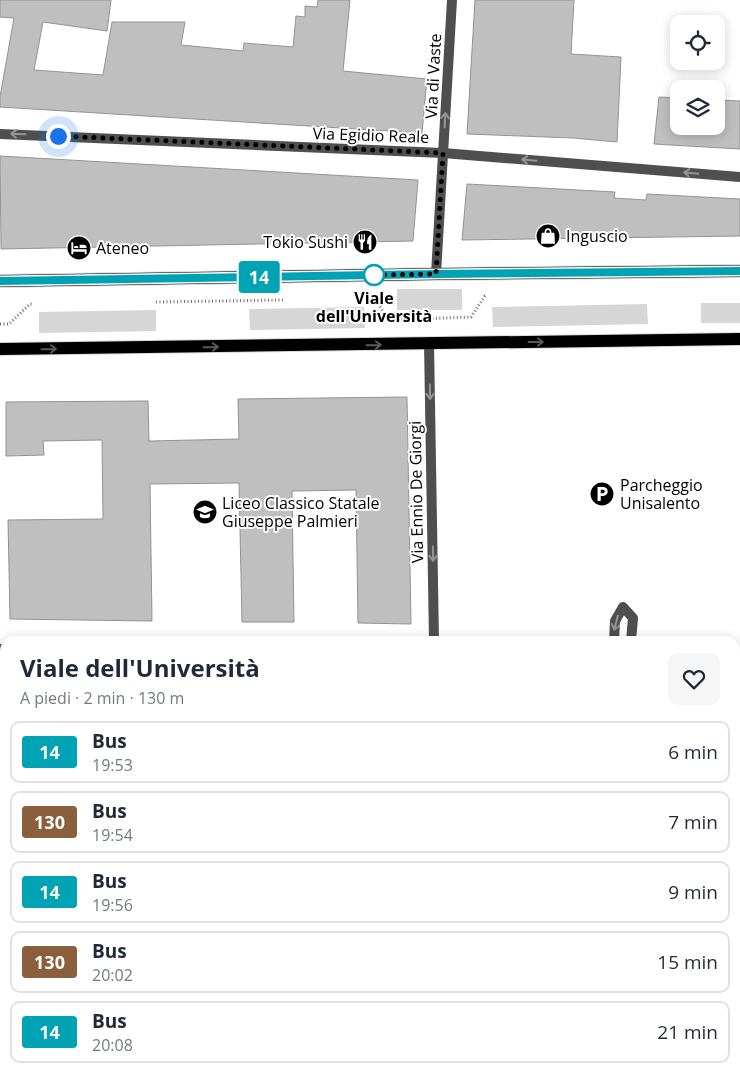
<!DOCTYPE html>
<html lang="it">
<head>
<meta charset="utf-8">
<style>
  :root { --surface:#fff; --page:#f6f6f7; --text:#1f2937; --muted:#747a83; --line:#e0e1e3 }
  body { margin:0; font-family:"Open Sans",sans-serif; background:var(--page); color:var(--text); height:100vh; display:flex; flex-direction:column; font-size:19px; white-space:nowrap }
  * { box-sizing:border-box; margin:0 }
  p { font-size:16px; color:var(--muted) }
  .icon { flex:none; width:28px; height:28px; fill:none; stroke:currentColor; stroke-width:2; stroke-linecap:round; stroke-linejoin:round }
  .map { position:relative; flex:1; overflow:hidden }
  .details { position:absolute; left:0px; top:636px; width:740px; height:446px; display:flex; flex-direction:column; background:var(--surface); border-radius:15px 15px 0 0; box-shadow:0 2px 12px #0003 }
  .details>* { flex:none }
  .badge { padding:0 10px; border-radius:4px; font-size:18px; line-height:32px }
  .controls { position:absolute; left:670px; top:15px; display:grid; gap:10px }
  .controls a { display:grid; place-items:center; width:55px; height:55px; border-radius:10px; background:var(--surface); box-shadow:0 2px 12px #0003; font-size:25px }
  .you { position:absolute; width:25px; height:25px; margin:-12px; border:4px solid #fff; border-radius:50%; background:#1a73e8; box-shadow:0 0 0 8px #1a73e833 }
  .map>.badge { position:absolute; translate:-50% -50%; box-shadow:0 0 0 2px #fff }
  .round { display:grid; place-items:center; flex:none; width:52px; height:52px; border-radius:10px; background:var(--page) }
  .overview { display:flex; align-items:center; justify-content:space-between; height:85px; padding:0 20px }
  h1 { font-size:24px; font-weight:700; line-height:38px }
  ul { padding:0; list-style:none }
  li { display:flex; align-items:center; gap:15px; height:62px; margin:0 10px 8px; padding:0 10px; border:2px solid var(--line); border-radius:10px }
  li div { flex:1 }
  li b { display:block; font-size:19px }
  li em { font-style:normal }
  li .badge { min-width:55px; font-weight:700; text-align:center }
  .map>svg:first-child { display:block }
</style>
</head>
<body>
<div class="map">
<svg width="740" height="1082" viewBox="0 0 740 1082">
  <rect width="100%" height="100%" fill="#fff"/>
  <!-- green -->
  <g fill="#d6d6d6">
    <rect x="397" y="289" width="65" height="21"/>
    <rect x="701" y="303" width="39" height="20"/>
    <polygon points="647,304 648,324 493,327 492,307"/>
    <polygon points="364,307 365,328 250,330 249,309"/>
    <polygon points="156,310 156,331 39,333 39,312"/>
    <polygon points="376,1078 400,1078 401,1082 349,1082"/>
  </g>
  <!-- building -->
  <g fill="#bfbfbf" stroke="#939393">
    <polygon points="0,0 111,0 107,31 43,22 34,70 103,75 112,22 185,22 181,45 243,51 244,43 293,47 296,16 305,17 305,6 317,7 318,0 350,0 343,71 427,79 422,133 0,107 0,97 14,18 0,17"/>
    <polygon points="475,0 574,0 571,54 621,57 617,142 573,138 467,134"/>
    <polygon points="659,97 679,98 679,126 716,126 716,100 740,101 740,149 654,144"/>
    <polygon points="0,156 418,180 413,241 1,249"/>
    <polygon points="467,184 615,192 614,198 646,200 647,194 740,199 740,236 462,240"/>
    <polygon points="407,397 411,624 358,623 356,490 292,491 294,622 242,622 239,483 150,484 152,621 10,619 8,520 103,519 102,440 43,441 44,455 6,456 6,402 148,401 149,441 239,439 238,399"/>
  </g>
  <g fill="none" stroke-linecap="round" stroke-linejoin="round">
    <defs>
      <g id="primary">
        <polyline points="0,281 436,274 740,271"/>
        <polyline points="0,349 740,339"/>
      </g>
    </defs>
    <!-- primary casing -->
    <use href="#primary" stroke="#dbdbdb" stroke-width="14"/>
    <!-- path -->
    <g stroke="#717171" stroke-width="3" stroke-dasharray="1 2.5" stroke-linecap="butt">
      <polyline points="374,298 389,320 471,317 485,296 487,296"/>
      <polyline points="156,302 285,300"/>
      <polyline points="0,324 9,324 30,304 33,304"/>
    </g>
    <!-- service -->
    <polyline stroke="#4f4f4f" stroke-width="10" points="614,641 615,621 623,607 633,618 631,641"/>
    <!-- minor -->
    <g stroke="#4f4f4f" stroke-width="10">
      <polyline points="0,134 443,153 740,177"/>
      <polyline points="436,274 452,0"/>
      <polyline points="429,343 434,641"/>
      <polyline points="0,649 5,650"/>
      <polyline points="735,686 740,687"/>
      <polyline points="735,832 740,832"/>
      <polyline points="0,904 5,901"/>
      <polyline points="638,1078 642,1080 725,1078"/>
      <polyline points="291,1082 310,1078"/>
    </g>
    <!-- primary -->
    <use href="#primary" stroke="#000" stroke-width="12"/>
  </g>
  <!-- one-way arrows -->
  <defs><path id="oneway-shaft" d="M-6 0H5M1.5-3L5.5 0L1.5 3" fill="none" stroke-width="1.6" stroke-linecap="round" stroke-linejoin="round" transform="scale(1.25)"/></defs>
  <g stroke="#959595">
    <use href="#oneway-shaft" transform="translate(445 120) rotate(-87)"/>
    <use href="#oneway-shaft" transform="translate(18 134) rotate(-178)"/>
    <use href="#oneway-shaft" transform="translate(529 160) rotate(-175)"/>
    <use href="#oneway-shaft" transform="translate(691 173) rotate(-175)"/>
    <use href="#oneway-shaft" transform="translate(430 392) rotate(89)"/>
    <use href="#oneway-shaft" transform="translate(433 554) rotate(89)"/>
    <use href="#oneway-shaft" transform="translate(616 623) rotate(104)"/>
  </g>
  <g stroke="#595959">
    <use href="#oneway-shaft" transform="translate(536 342)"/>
    <use href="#oneway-shaft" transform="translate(374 345) rotate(-1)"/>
    <use href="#oneway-shaft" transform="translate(211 347) rotate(-1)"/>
    <use href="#oneway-shaft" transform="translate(49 349) rotate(-1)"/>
  </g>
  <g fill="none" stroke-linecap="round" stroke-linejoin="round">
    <defs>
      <polyline id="line" points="0,281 436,274 740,271"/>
    </defs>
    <!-- line casing -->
    <use href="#line" stroke="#fff" stroke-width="11"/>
    <!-- line -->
    <use href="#line" stroke="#00a3b4" stroke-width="8"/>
    <!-- walk -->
    <polyline stroke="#000" stroke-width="5" stroke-dasharray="0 9" points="58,136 443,153 436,274 374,275"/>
  </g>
  <!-- icons -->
  <defs>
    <symbol id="shop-disc" viewBox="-11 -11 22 22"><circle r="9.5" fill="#000" stroke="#fff"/><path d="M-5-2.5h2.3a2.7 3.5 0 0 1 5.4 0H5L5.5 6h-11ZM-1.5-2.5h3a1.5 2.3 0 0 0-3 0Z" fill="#fff"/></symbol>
    <symbol id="restaurant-disc" viewBox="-11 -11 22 22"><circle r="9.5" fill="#000" stroke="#fff"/><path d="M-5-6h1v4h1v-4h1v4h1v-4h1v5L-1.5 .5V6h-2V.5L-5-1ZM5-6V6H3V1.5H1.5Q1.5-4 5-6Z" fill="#fff"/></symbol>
    <symbol id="hotel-disc" viewBox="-11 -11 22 22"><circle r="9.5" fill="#000" stroke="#fff"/><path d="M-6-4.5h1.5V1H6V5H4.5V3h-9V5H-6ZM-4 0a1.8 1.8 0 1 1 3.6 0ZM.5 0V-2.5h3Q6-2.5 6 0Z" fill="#fff"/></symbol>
    <symbol id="parking-disc" viewBox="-11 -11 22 22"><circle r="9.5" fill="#000" stroke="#fff"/><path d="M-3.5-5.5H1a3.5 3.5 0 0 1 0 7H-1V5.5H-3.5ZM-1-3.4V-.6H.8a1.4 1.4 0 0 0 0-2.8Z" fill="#fff"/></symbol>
    <symbol id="school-disc" viewBox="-11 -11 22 22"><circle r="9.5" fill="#000" stroke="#fff"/><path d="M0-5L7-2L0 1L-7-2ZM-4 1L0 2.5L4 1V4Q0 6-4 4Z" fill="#fff"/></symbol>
  </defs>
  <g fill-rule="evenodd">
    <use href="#shop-disc" x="534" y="222" width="28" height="28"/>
    <use href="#restaurant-disc" x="351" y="228" width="28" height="28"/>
    <use href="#hotel-disc" x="65" y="234" width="28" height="28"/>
    <use href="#parking-disc" x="588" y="480" width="28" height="28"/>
    <use href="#school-disc" x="191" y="498" width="28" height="28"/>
  </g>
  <!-- markers -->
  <circle fill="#fff" stroke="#00a3b4" stroke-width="2.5" cx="374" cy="275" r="10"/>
  <g text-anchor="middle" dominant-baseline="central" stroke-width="4" stroke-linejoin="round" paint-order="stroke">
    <!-- street labels -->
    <g font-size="16" fill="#000" stroke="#fff">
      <text transform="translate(433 76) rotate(-87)">Via di Vaste</text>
      <text transform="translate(371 135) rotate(2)">Via Egidio Reale</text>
      <text transform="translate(416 492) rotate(-91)">Via Ennio De Giorgi</text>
    </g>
    <!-- poi labels -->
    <g font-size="16" fill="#000" stroke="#fff" text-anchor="start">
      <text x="566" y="236">Inguscio</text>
      <text x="348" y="242" text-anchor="end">Tokio Sushi</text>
      <text x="96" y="248">Ateneo</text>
      <text x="620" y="485">Parcheggio<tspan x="620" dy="18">Unisalento</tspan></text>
      <text x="222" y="503">Liceo Classico Statale<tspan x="222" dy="18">Giuseppe Palmieri</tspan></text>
    </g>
    <!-- stop labels -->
    <g font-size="16" font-weight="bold" fill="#000" stroke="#fff">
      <text x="374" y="298">Viale<tspan x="374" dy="18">dell'Università</tspan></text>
    </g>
  </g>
</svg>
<div class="controls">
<a><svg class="icon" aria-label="locate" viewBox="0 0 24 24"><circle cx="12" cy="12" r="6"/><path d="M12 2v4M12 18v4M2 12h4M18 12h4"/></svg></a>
<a><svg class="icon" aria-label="layers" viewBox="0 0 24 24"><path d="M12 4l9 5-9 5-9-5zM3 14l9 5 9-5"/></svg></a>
</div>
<div class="you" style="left:58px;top:136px"></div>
<b class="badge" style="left:259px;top:277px;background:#00a3b4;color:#fff">14</b>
<section class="details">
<div class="overview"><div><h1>Viale dell'Università</h1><p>A piedi · 2 min · 130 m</p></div><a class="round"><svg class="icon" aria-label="heart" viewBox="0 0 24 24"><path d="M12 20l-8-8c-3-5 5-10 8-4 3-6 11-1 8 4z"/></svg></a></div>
<ul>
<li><span class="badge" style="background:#00a3b4;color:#fff">14</span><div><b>Bus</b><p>19:53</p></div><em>6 min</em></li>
<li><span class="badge" style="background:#8b5e3c;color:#fff">130</span><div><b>Bus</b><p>19:54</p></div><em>7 min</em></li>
<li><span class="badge" style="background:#00a3b4;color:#fff">14</span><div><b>Bus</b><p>19:56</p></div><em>9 min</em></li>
<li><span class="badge" style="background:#8b5e3c;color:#fff">130</span><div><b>Bus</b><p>20:02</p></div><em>15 min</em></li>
<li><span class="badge" style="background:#00a3b4;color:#fff">14</span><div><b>Bus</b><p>20:08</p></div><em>21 min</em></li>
</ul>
</section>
</div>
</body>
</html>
